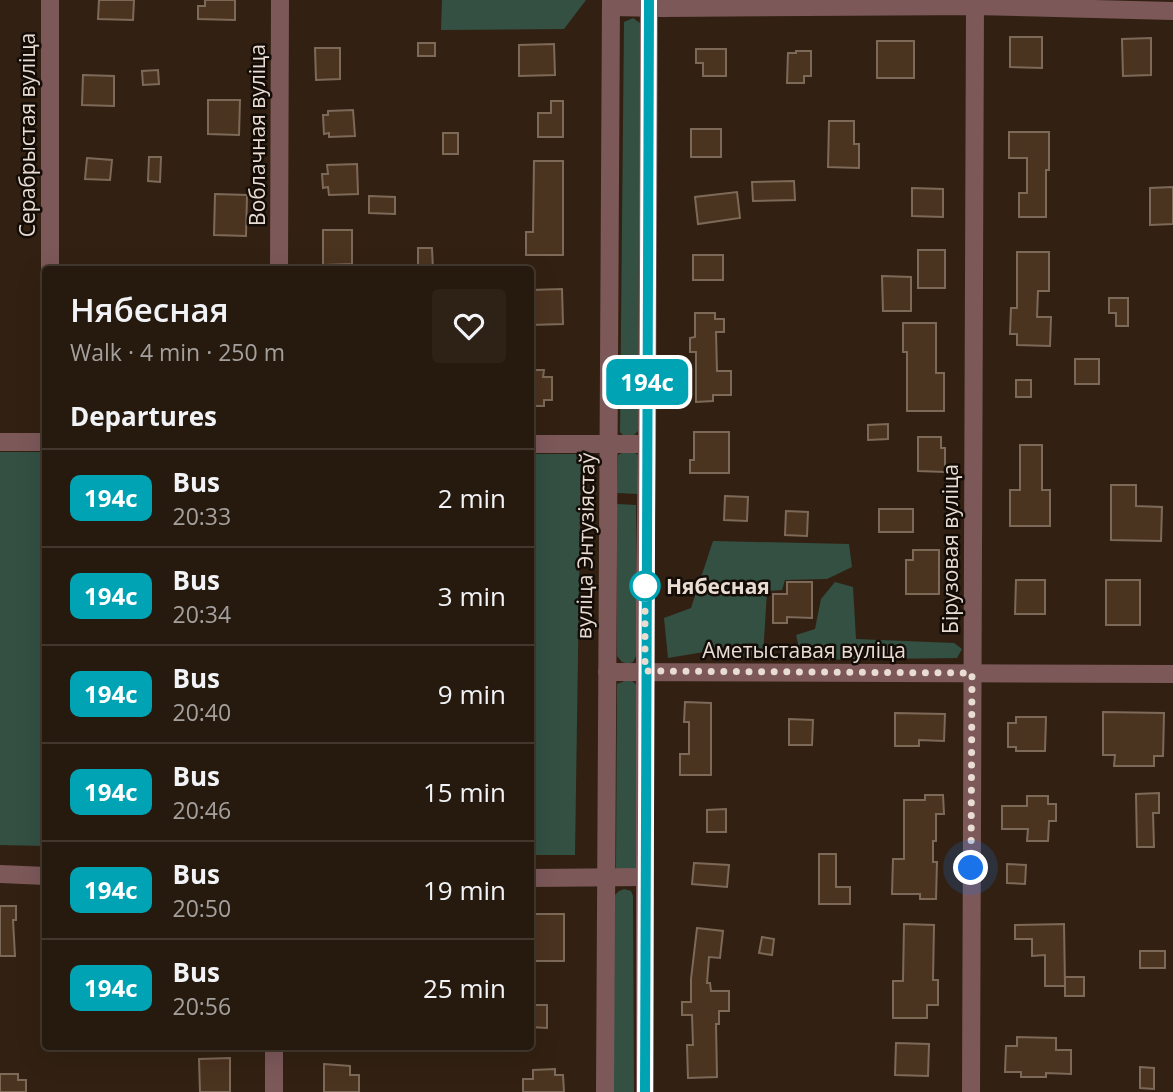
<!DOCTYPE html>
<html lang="en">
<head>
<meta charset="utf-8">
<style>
  :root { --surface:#26190e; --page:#2e2217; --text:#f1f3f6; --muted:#a4a09e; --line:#42382e }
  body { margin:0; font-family:"Open Sans",sans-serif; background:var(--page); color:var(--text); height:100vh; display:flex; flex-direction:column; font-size:26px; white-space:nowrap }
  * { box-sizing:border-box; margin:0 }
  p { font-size:23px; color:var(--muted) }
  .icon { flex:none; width:38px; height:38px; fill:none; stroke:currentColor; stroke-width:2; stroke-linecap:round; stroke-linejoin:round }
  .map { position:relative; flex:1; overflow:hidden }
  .panel { position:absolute; left:42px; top:266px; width:492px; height:784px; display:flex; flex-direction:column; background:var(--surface); border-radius:7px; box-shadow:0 7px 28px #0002,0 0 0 2px var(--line) }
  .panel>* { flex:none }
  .badge { padding:0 14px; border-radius:10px; font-size:24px; line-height:46px }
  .you { position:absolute; width:35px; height:35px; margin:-18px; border:5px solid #fff; border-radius:50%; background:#1a73e8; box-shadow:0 0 0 10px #1a73e833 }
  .map>.badge { position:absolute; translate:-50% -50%; box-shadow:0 0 0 4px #fff }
  h2 { padding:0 28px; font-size:26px; line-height:63px }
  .round { display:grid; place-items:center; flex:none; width:74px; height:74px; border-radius:7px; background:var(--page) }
  .summary { display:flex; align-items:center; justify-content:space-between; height:119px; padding:0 28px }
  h1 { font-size:33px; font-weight:600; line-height:52px }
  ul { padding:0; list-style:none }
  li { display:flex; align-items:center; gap:21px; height:98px; padding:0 28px; border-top:2px solid var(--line) }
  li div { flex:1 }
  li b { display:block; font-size:26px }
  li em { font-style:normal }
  li .badge { min-width:77px; font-weight:700; text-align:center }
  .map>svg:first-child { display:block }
</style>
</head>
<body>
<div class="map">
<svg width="1173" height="1092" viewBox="0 0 1173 1092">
  <rect width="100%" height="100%" fill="#322112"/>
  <!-- green -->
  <g fill="#335043">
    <polygon points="442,0 586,0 564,29 441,30"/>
    <polygon points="633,18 640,23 638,431 633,436 624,436 620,432 624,22"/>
    <polygon points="0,452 45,452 45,846 0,845"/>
    <polygon points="633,452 638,455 638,494 617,493 618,455 622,453"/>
    <polygon points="530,454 581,454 575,855 530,855"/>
    <polygon points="617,504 636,505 636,656 633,662 628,664 622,662 617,656"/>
    <polygon points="713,541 849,544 852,567 827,579 785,580 782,590 767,591 763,656 733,657 716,650 668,658 664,618 691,608"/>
    <polygon points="835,582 853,587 856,639 954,643 962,649 957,658 802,660 796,635 815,629 821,599"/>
    <path d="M627 680 632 681 637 685 636 868C629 872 622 873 616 868L617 684Z"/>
    <polygon points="624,889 631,891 633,896 634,1092 614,1092 614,896 619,891"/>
  </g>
  <!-- building -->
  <g fill="#4a331f" stroke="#7d6958" stroke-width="2">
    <polygon points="99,0 134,0 133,20 98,19"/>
    <polygon points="205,0 235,0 235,20 198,19 198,6 205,6"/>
    <polygon points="1010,37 1042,37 1042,68 1010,67"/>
    <polygon points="1151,38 1151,75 1123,76 1122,39"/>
    <rect x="877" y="41" width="37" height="37"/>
    <rect x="418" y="43" width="17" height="13"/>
    <polygon points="554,44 555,75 519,76 519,45"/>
    <polygon points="315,48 340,48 340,79 316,80"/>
    <polygon points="696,49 726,49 726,76 703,76 703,63 696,63"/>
    <polygon points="796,51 811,51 811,76 804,76 804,83 787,83 788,53 796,53"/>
    <polygon points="158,70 159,84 143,85 142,71"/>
    <polygon points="83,75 114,76 114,106 82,105"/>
    <polygon points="208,100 240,100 239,135 208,134"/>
    <polygon points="551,101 563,101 563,137 538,137 538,113 551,113"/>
    <polygon points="353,110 355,136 329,137 329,133 324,134 323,115 328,115 328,111"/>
    <polygon points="829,121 854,121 854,144 859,144 859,168 828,167"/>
    <rect x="691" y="129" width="30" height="28"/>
    <polygon points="1009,132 1049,132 1049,170 1046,170 1046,217 1019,217 1019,193 1027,193 1027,158 1009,158"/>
    <rect x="443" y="133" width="15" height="21"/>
    <polygon points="149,157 161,157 160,182 148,181"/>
    <polygon points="87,158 112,160 110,180 85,179"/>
    <polygon points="534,161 563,161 563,255 526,255 526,232 533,232"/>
    <polygon points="357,164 358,194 329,195 328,187 323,188 322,174 328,174 327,165"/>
    <polygon points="794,181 795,200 753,201 752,182"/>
    <polygon points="1173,187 1173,224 1150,225 1150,188"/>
    <polygon points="912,188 943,189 943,217 912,216"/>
    <polygon points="737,192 740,218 698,224 695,197"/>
    <polygon points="215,194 247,195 246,236 214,235"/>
    <polygon points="369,196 395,197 395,214 369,213"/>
    <polygon points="323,230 352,230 352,264 323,265"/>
    <polygon points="418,248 432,248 433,270 418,270"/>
    <rect x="918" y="250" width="27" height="38"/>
    <polygon points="1017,252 1049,252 1049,291 1038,291 1037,317 1051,317 1050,346 1017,345 1017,334 1010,334 1011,308 1017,308"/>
    <rect x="693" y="255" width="30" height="25"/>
    <polygon points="882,276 911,277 911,311 883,311"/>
    <polygon points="562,289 563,324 530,325 530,290"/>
    <polygon points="1109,298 1128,298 1128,326 1116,326 1116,313 1109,313"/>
    <polygon points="695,313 715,313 715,319 724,319 724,332 716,332 717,371 731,371 731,395 713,395 713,401 696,402 696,352 690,352 690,338 695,337"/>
    <polygon points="903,323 936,323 936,373 944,373 944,411 907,411 907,352 903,352"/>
    <rect x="1075" y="359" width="24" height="25"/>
    <polygon points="530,370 544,370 543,377 552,377 552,400 544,400 544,406 530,406"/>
    <rect x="1016" y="380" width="15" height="17"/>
    <polygon points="888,424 888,439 868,440 868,425"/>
    <polygon points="694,432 729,432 729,473 690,473 690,460 694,460"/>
    <polygon points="918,437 941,437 941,448 945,448 945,472 918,471"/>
    <polygon points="1020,445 1042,445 1042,490 1050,490 1050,526 1010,526 1010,490 1020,490"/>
    <polygon points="1111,485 1136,485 1136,506 1162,507 1161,541 1111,540"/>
    <polygon points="725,496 748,497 747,521 724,520"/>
    <rect x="879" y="509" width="34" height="23"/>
    <polygon points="786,511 808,512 807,536 785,535"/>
    <polygon points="913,550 939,550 939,594 906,594 906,560 913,560"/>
    <polygon points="1016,580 1045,580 1045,614 1015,614"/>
    <rect x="1106" y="580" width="34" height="45"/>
    <polygon points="787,582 812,582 812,618 787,617 787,623 773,623 773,594 787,594"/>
    <polygon points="685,702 711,703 711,775 680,775 680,754 689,754 689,722 684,722"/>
    <polygon points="1103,712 1164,713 1163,756 1154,756 1154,766 1114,766 1115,755 1103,755"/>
    <polygon points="895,713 945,714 944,741 919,740 919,746 895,746"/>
    <polygon points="1016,717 1046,717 1045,751 1016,751 1016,747 1008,747 1008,723 1016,723"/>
    <polygon points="789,719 813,720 812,745 789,745"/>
    <polygon points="1159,793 1159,813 1153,813 1154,847 1137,847 1136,794"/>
    <polygon points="925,795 943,795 944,814 936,814 936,841 933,841 933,862 937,862 936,899 920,899 920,894 892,894 893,859 904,859 904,800 925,800"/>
    <polygon points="1027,796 1048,796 1048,804 1056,804 1056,821 1049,821 1048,841 1027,841 1028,829 1002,829 1002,806 1027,806"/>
    <polygon points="726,809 726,832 707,832 707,810"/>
    <polygon points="819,854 836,854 836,887 850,887 850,904 819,904"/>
    <polygon points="694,863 729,865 727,887 692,884"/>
    <polygon points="1007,864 1026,865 1025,884 1007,883"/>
    <polygon points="0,906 16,906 16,920 13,920 15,956 0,956"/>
    <rect x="531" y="914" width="33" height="47"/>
    <polygon points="904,924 934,925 933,980 938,980 938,1005 927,1005 927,1018 893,1018 893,981 903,981"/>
    <polygon points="1064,924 1065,986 1045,986 1045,955 1032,956 1032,939 1015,939 1015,925"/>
    <polygon points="697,928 723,931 720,958 709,957 707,983 710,983 711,991 729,991 729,1011 719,1011 719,1024 716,1024 717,1077 688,1078 687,1045 693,1045 692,1015 682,1015 682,1002 691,1002 691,979"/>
    <polygon points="762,937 774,939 772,955 759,953"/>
    <rect x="1140" y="951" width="25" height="17"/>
    <rect x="1065" y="977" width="19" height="19"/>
    <polygon points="530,1005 547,1005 547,1028 530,1027"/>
    <polygon points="1017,1037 1056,1038 1056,1050 1071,1050 1071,1074 1046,1073 1046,1077 1021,1077 1021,1072 1005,1072 1006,1046 1017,1046"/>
    <polygon points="896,1043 929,1044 928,1076 895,1075"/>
    <polygon points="230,1058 230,1092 200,1092 199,1059"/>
    <polygon points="324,1064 350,1066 350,1075 359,1075 359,1092 324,1092"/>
    <polygon points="1140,1067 1154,1068 1154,1089 1140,1088"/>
    <polygon points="555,1069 555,1075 563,1075 564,1092 523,1092 523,1079 533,1079 533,1070"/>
    <polygon points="0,1074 18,1074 18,1080 26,1080 26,1092 0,1092"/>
  </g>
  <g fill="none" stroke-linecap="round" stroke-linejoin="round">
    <!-- minor -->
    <g stroke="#7c5859" stroke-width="18">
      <polyline points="611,7 663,8 975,6 1173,11"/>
      <polyline points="50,270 50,0"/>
      <polyline points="279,270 280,0"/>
      <polyline points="0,442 46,442"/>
      <polyline points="530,444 647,444"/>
      <polyline points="607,672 1173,674"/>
      <polyline points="0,874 46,876"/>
      <polyline points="530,878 645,877"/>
      <polyline points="274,1092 274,1046"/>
      <polyline points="971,1092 975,6"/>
    </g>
    <!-- tertiary -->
    <g stroke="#7c5859" stroke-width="18">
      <polyline points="605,1092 611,0"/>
      <polyline points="645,1092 645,587 647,444 649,0"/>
    </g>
  </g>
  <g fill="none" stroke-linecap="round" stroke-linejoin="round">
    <defs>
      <path id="line" d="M645 1092C645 728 647 364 649 0"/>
    </defs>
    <!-- line casing -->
    <use href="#line" stroke="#fff" stroke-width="16"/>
    <!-- line -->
    <use href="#line" stroke="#00a3b4" stroke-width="10"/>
    <!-- walk -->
    <polyline stroke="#e8dcd3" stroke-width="7" stroke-dasharray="0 12.6" points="645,586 645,671 972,673 971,868"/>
  </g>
  <!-- markers -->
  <circle fill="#fff" stroke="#00a3b4" stroke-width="3.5" cx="645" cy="586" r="14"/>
  <g text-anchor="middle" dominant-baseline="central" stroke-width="5" stroke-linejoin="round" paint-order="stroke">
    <!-- street labels -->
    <g font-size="21" fill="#e8dcd3" stroke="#140c06">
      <text transform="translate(27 135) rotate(-90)">Серабрыстая вуліца</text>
      <text transform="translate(257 135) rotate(-90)">Воблачная вуліца</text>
      <text transform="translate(585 546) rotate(-89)">вуліца Энтузіястаў</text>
      <text transform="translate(950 549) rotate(-90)">Бірузовая вуліца</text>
      <text x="804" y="650">Аметыставая вуліца</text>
    </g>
    <!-- stop labels -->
    <g font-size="21" font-weight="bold" fill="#e8dcd3" stroke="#140c06" text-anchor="start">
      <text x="666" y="586">Нябесная</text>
    </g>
  </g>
</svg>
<div class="you" style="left:971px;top:868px"></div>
<b class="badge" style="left:647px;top:382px;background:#00a3b4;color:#fff">194с</b>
<section class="panel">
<div class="summary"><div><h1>Нябесная</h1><p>Walk · 4 min · 250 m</p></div><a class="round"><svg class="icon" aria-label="heart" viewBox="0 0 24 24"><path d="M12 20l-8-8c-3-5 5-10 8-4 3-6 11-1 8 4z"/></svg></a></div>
<h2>Departures</h2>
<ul>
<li><span class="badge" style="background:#00a3b4;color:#fff">194с</span><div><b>Bus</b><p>20:33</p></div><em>2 min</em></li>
<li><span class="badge" style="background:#00a3b4;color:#fff">194с</span><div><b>Bus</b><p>20:34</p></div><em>3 min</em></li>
<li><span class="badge" style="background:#00a3b4;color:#fff">194с</span><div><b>Bus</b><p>20:40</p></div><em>9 min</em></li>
<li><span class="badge" style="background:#00a3b4;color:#fff">194с</span><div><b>Bus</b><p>20:46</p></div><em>15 min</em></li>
<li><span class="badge" style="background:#00a3b4;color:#fff">194с</span><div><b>Bus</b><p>20:50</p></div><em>19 min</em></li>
<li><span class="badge" style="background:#00a3b4;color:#fff">194с</span><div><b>Bus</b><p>20:56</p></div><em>25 min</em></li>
</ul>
</section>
</div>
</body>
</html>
